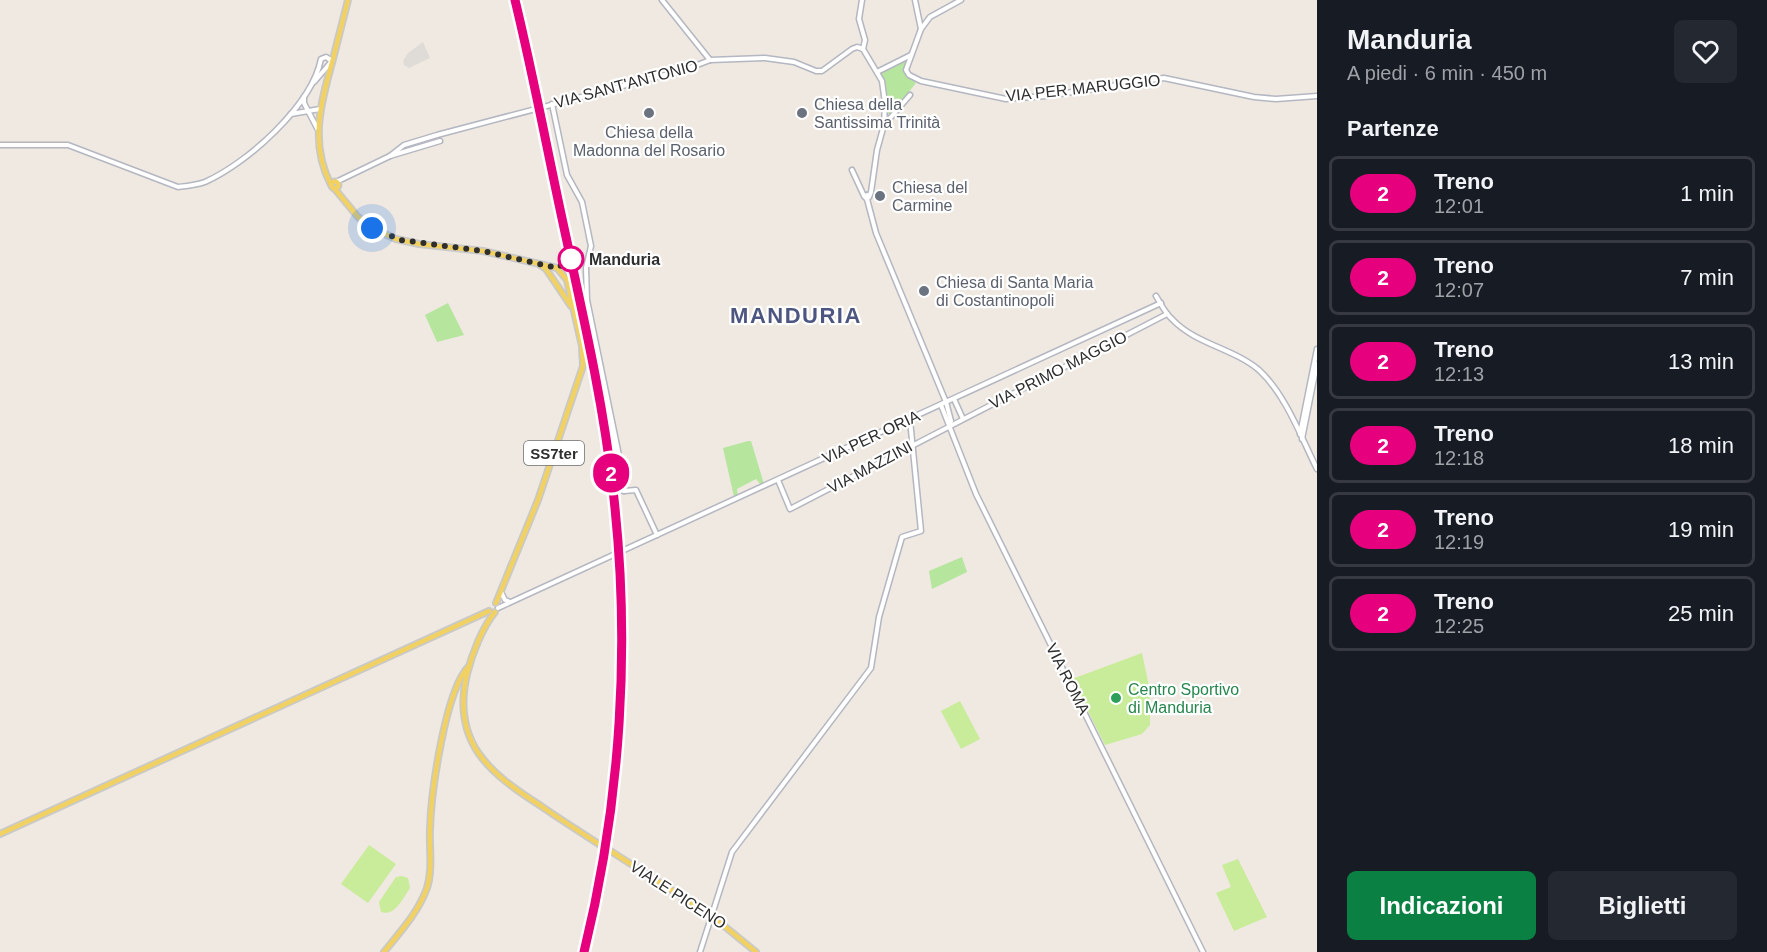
<!DOCTYPE html>
<html lang="it">
<head>
<meta charset="utf-8">
<style>
  :root { --surface:#171b24; --page:#242831; --text:#f1f3f6; --muted:#9ea1a6; --line:#363941; --accent:#0b8043 }
  body { margin:0; font-family:Helvetica,sans-serif; background:var(--page); color:var(--text); height:100vh; display:flex; flex-direction:column; font-size:22px; white-space:nowrap }
  * { box-sizing:border-box; margin:0 }
  p { font-size:20px; color:var(--muted) }
  .icon { flex:none; width:33px; height:33px; fill:none; stroke:currentColor; stroke-width:2; stroke-linecap:round; stroke-linejoin:round }
  .map { position:relative; flex:1; overflow:hidden }
  .panel { display:flex; flex-direction:column; background:var(--surface); width:450px }
  .panel>* { flex:none }
  .badge { padding:0 12px; border-radius:20px; font-size:21px; line-height:39px }
  .you { position:absolute; width:30px; height:30px; margin:-15px; border:4px solid #fff; border-radius:50%; background:#1a73e8; box-shadow:0 0 0 9px #1a73e833 }
  .map>.badge { position:absolute; translate:-50% -50%; box-shadow:0 0 0 3px #fff }
  h2 { padding:0 30px; font-size:22px; line-height:54px }
  .round { display:grid; place-items:center; flex:none; width:63px; height:63px; border-radius:9px; background:var(--page) }
  .headline { display:flex; align-items:center; justify-content:space-between; height:102px; padding:0 30px }
  h1 { font-size:28px; font-weight:700; line-height:45px }
  .button { display:flex; gap:12px; margin-top:auto; padding:12px 30px }
  .button a { flex:1; height:69px; border-radius:9px; background:var(--accent); color:#fff; font-size:24px; font-weight:700; line-height:69px; text-align:center }
  .button a+a { background:var(--page); color:var(--text) }
  ul { padding:0; list-style:none }
  li { display:flex; align-items:center; gap:18px; height:75px; margin:0 12px 9px; padding:0 18px; border:3px solid var(--line); border-radius:9px }
  li div { flex:1 }
  li b { display:block; font-size:22px }
  li em { font-style:normal }
  li .badge { min-width:66px; font-weight:700; text-align:center }
  main { display:flex; flex:1; min-height:0 }
  .map>svg:first-child { display:block }
</style>
</head>
<body>
<main>
<div class="map">
<svg width="1317" height="952" viewBox="0 0 1317 952">
  <rect width="100%" height="100%" fill="#efe9e1"/>
  <!-- green -->
  <g fill="#b6e59e">
    <polygon points="906,59 905,72 916,83 891,114 888,114 880,72"/>
    <polygon points="448,303 464,335 437,342 425,315"/>
    <polygon points="748,441 751,441 764,484 761,485 756,479 737,489 738,497 734,497 723,448"/>
    <polygon points="962,557 967,572 932,589 929,571"/>
  </g>
  <!-- pitch -->
  <g fill="#c9ec9a">
    <polygon points="1142,653 1150,691 1150,725 1142,734 1105,745 1072,679"/>
    <polygon points="960,701 980,739 961,749 941,711"/>
    <polygon points="369,845 396,864 368,903 341,884"/>
    <polygon points="1238,859 1267,917 1234,931 1216,893 1231,887 1222,865"/>
    <path d="M402 876 408 878 410 888C403 898 395 917 381 912L379 902 396 877Z"/>
  </g>
  <!-- plaza -->
  <polygon fill="#dfdcd8" points="423,42 430,58 409,68 404,65 403,61 408,53"/>
  <g fill="none" stroke-linecap="round" stroke-linejoin="round">
    <defs>
      <g id="minor">
        <polyline points="662,0 710,60"/>
        <polyline points="862,0 859,19 865,40 863,49"/>
        <polyline points="915,0 921,29 906,70 909,75 921,81 1006,99 1046,96 1164,78 1254,97 1276,99 1317,96"/>
        <polyline points="921,29 930,17 961,0"/>
        <polyline points="710,60 765,58 794,62 816,71 822,71 852,49 857,47 863,49 882,81 885,103 884,125 877,150 871,192 869,197 867,195 865,197 867,199 869,197"/>
        <polyline points="877,72 911,55"/>
        <polyline points="304,97 304,103 317,128"/>
        <polyline points="552,104 567,175 582,202 591,246 586,268 587,300 622,470 624,491"/>
        <polyline points="291,114 320,109"/>
        <polyline points="885,124 910,95"/>
        <path d="M0 145H68L178 187C187 186 197 185 205 182 248 163 312 105 321 59L326 57 332 61 314 82"/>
        <polyline points="390,156 404,145 437,135 687,69 710,60"/>
        <polyline points="852,170 864,196"/>
        <polyline points="336,182 390,156 440,141"/>
        <polyline points="867,199 876,233 946,402 951,421 949,425"/>
        <path d="M1156 296C1161 304 1165 313 1172 319 1195 344 1233 348 1259 370 1286 395 1301 437 1317 469"/>
        <polyline points="954,399 963,419"/>
        <polyline points="941,405 976,494 1203,952"/>
        <polyline points="611,427 618,473 623,490"/>
        <polyline points="1300,434 1317,349"/>
        <polyline points="1302,439 1317,364"/>
        <polyline points="778,480 790,509 1167,314"/>
        <polyline points="624,491 636,490 657,535"/>
        <polyline points="501,592 505,600 510,602"/>
        <polyline points="498,608 1161,303"/>
        <polyline points="700,952 732,852 871,668 879,617 902,537 921,531 910,420"/>
      </g>
      <g id="major">
        <circle cx="335" cy="185" r="3.5"/>
        <path d="M331 185C309 143 321 102 333 59 338 39 343 19 348 0"/>
        <polyline points="334,188 358,217 372,228 396,239 419,244 483,251 557,268 567,280 582,346 583,366 538,500 496,603"/>
        <polyline points="540,265 546,269 571,306"/>
        <path d="M495 612C482 628 472 654 467 674 451 742 489 773 541 806 561 820 582 833 602 846"/>
        <polyline points="0,834 489,611"/>
        <polyline points="609,850 712,916 756,952"/>
        <path d="M384 952C400 932 418 913 427 888 433 869 429 848 430 829 431 794 445 690 469 666"/>
      </g>
    </defs>
    <!-- minor casing -->
    <use href="#minor" stroke="#b4b7c1" stroke-width="7"/>
    <!-- major casing -->
    <use href="#major" stroke="#c9c9c9" stroke-width="8"/>
    <!-- minor -->
    <use href="#minor" stroke="#fff" stroke-width="4"/>
    <!-- major -->
    <use href="#major" stroke="#f2d163" stroke-width="4.5"/>
    <defs>
      <path id="rail" d="M515 0C532 71 546 142 561 213 579 295 598 378 610 461 632 624 623 792 584 952"/>
    </defs>
    <!-- rail casing -->
    <use href="#rail" stroke="#a3a6b8" stroke-width="4"/>
    <!-- rail -->
    <use href="#rail" stroke="#fff" stroke-width="1.5" stroke-dasharray="4.5" stroke-linecap="butt"/>
    <defs>
      <polyline id="major-bridge" points="602,846 609,850"/>
    </defs>
    <!-- major-bridge casing -->
    <use href="#major-bridge" stroke="#c9c9c9" stroke-width="8" stroke-linecap="butt"/>
    <!-- major-bridge -->
    <use href="#major-bridge" stroke="#f2d163" stroke-width="4.5"/>
  </g>
  <g fill="none" stroke-linecap="round" stroke-linejoin="round">
    <defs>
      <path id="line" d="M515 0C533 74 547 149 563 223 582 311 603 400 613 490 631 643 621 802 584 952"/>
    </defs>
    <!-- line casing -->
    <use href="#line" stroke="#fff" stroke-width="14"/>
    <!-- line -->
    <use href="#line" stroke="#e6007e" stroke-width="9"/>
    <!-- walk -->
    <polyline stroke="#2e2e2e" stroke-width="6" stroke-dasharray="0 10.8" points="372,228 401,240 483,251 557,268 571,259"/>
  </g>
  <!-- markers -->
  <g fill="#6b7280" stroke="#fff" stroke-width="2">
    <circle cx="649" cy="113" r="6"/>
    <circle cx="802" cy="113" r="6"/>
    <circle cx="880" cy="196" r="6"/>
    <circle cx="924" cy="291" r="6"/>
  </g>
  <circle fill="#fff" stroke="#e6007e" stroke-width="3" cx="571" cy="259" r="12"/>
  <circle fill="#2e9e5b" stroke="#fff" stroke-width="2" cx="1116" cy="698" r="6"/>
  <g text-anchor="middle" dominant-baseline="central" stroke-width="4.5" stroke-linejoin="round" paint-order="stroke">
    <!-- shield labels -->
    <rect fill="#fff" stroke="#6d6d6d" stroke-width="1.5" x="524" y="441" width="60" height="24" rx="4.5"/>
    <g font-size="15" font-weight="bold" fill="#2e2e2e">
      <text x="554" y="453">SS7ter</text>
    </g>
    <!-- street labels -->
    <g font-size="16" fill="#2e2e2e" stroke="#fff">
      <text transform="translate(626 84) rotate(-15)">VIA SANT'ANTONIO</text>
      <text transform="translate(1083 88) rotate(-6)">VIA PER MARUGGIO</text>
      <text transform="translate(1058 370) rotate(-27)">VIA PRIMO MAGGIO</text>
      <text transform="translate(871 437) rotate(-25)">VIA PER ORIA</text>
      <text transform="translate(870 467) rotate(-28)">VIA MAZZINI</text>
      <text transform="translate(1068 679) rotate(63)">VIA ROMA</text>
      <text transform="translate(678 895) rotate(33)">VIALE PICENO</text>
    </g>
    <!-- worship labels -->
    <g font-size="16" fill="#5b616d" stroke="#fff" text-anchor="start">
      <text x="814" y="104">Chiesa della<tspan x="814" dy="18">Santissima Trinità</tspan></text>
      <text x="649" y="132" text-anchor="middle">Chiesa della<tspan x="649" dy="18">Madonna del Rosario</tspan></text>
      <text x="892" y="187">Chiesa del<tspan x="892" dy="18">Carmine</tspan></text>
      <text x="936" y="282">Chiesa di Santa Maria<tspan x="936" dy="18">di Costantinopoli</tspan></text>
    </g>
    <!-- stop labels -->
    <g font-size="16" font-weight="bold" fill="#2e2e2e" stroke="#fff" text-anchor="start">
      <text x="589" y="259">Manduria</text>
    </g>
    <!-- leisure labels -->
    <g font-size="16" fill="#27864d" stroke="#fff" text-anchor="start">
      <text x="1128" y="689">Centro Sportivo<tspan x="1128" dy="18">di Manduria</tspan></text>
    </g>
    <!-- district labels -->
    <g font-size="22" font-weight="bold" letter-spacing="1.5" fill="#4d5680" stroke="#fff">
      <text x="796" y="315">MANDURIA</text>
    </g>
  </g>
</svg>
<div class="you" style="left:372px;top:228px"></div>
<b class="badge" style="left:611px;top:473px;background:#e6007e;color:#fff">2</b>
</div>
<section class="panel">
<div class="headline"><div><h1>Manduria</h1><p>A piedi · 6 min · 450 m</p></div><a class="round"><svg class="icon" aria-label="heart" viewBox="0 0 24 24"><path d="M12 20l-8-8c-3-5 5-10 8-4 3-6 11-1 8 4z"/></svg></a></div>
<h2>Partenze</h2>
<ul>
<li><span class="badge" style="background:#e6007e;color:#fff">2</span><div><b>Treno</b><p>12:01</p></div><em>1 min</em></li>
<li><span class="badge" style="background:#e6007e;color:#fff">2</span><div><b>Treno</b><p>12:07</p></div><em>7 min</em></li>
<li><span class="badge" style="background:#e6007e;color:#fff">2</span><div><b>Treno</b><p>12:13</p></div><em>13 min</em></li>
<li><span class="badge" style="background:#e6007e;color:#fff">2</span><div><b>Treno</b><p>12:18</p></div><em>18 min</em></li>
<li><span class="badge" style="background:#e6007e;color:#fff">2</span><div><b>Treno</b><p>12:19</p></div><em>19 min</em></li>
<li><span class="badge" style="background:#e6007e;color:#fff">2</span><div><b>Treno</b><p>12:25</p></div><em>25 min</em></li>
</ul>
<div class="button"><a>Indicazioni</a><a>Biglietti</a></div>
</section>
</main>
</body>
</html>
